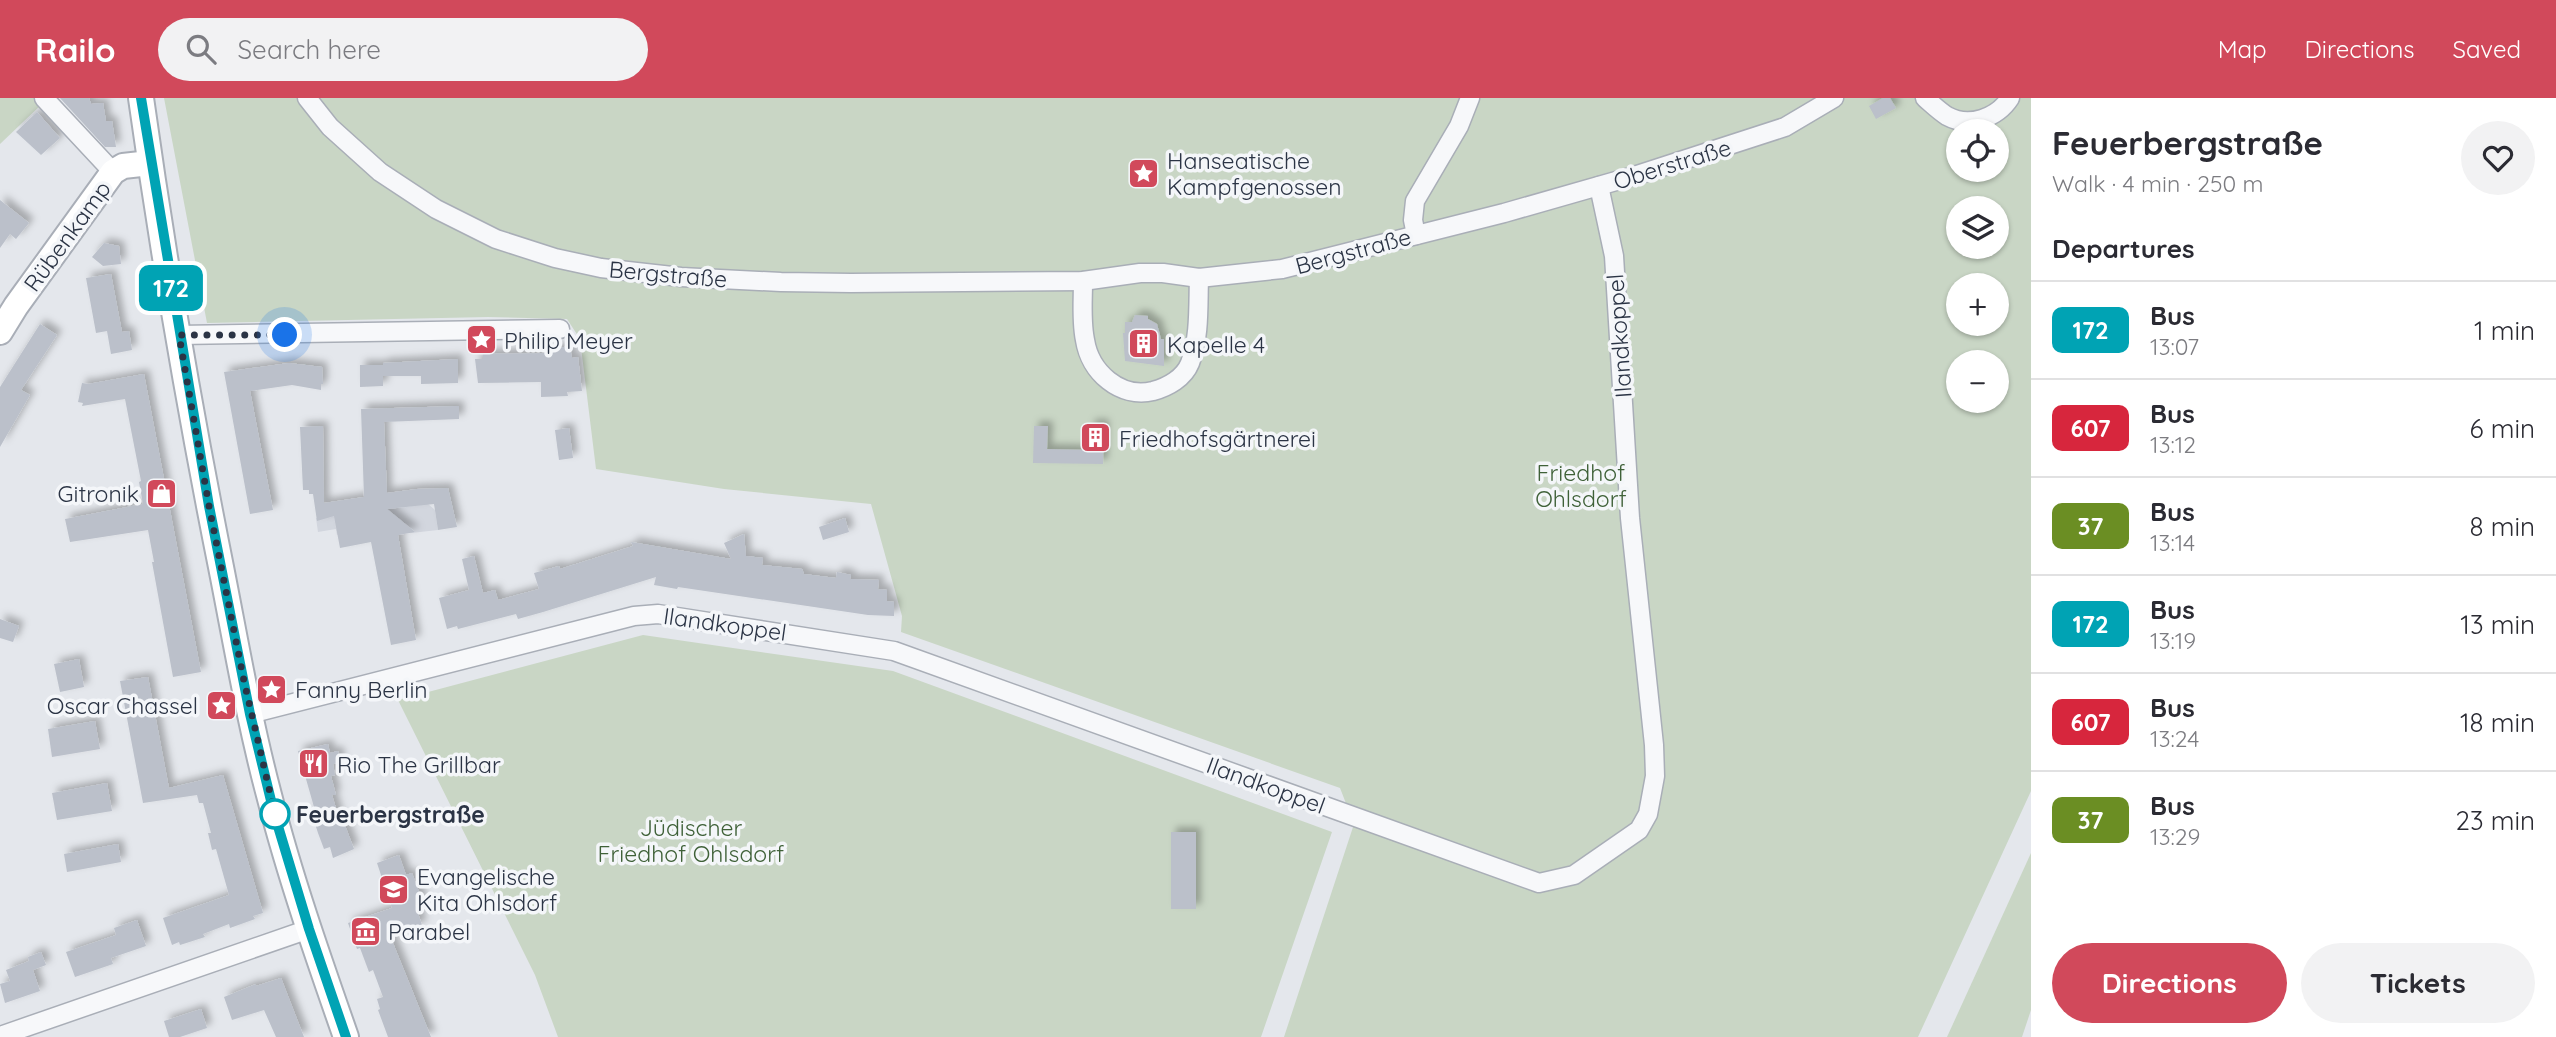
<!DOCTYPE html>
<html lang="en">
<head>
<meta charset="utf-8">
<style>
  :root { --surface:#fff; --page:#f2f2f3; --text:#2b2b33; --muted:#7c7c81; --line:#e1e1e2; --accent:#d1495b }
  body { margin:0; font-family:Quicksand,sans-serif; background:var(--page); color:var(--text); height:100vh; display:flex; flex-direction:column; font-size:26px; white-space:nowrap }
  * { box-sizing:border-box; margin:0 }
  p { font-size:23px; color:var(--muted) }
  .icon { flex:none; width:38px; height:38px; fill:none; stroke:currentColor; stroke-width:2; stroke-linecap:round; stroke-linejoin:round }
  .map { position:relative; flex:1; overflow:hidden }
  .side { display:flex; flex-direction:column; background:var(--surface); width:525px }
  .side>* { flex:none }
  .badge { padding:0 14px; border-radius:10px; font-size:24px; line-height:46px }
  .controls { position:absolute; left:1946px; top:21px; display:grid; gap:14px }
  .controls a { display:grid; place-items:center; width:63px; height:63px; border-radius:50%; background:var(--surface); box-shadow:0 2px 5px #0004; font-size:35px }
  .you { position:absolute; width:35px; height:35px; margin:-18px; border:5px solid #fff; border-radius:50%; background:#1a73e8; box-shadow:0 0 0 10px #1a73e833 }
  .map>.badge { position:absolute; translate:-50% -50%; box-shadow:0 0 0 4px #fff }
  h2 { padding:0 21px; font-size:26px; line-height:63px }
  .round { display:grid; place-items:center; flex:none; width:74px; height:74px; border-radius:37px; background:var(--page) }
  .head { display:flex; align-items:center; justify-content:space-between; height:119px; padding:0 21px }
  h1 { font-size:33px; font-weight:700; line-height:52px }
  .button { display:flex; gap:14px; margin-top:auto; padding:14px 21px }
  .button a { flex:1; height:80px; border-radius:42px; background:var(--accent); color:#fff; font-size:28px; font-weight:700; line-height:80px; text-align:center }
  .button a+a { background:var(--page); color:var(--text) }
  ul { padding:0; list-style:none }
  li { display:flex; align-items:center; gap:21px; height:98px; padding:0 21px; border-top:2px solid var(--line) }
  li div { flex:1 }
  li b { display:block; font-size:26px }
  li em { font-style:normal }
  li .badge { min-width:77px; font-weight:700; text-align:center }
  header { display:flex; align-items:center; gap:42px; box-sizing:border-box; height:98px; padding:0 35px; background:var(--accent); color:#fff }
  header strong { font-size:33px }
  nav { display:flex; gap:38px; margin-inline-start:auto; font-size:24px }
  .search { width:490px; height:63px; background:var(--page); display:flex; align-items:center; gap:18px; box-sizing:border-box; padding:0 24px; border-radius:38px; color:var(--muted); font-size:26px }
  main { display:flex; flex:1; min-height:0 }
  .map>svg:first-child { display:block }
</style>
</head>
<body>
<header>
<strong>Railo</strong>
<div class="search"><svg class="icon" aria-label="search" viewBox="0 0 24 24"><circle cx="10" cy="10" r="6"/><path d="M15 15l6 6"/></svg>Search here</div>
<nav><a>Map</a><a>Directions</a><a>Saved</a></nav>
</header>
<main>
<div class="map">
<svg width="2031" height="939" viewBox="0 0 2031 939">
  <defs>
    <filter id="shadow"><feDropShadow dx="5" dy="-5" stdDeviation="3.5" flood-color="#0004"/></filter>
  </defs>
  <rect width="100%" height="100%" fill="#e4e7ec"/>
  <!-- built -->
  <polygon fill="#d2d6de" points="428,406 435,412 438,432 411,435 393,426 337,437 336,431 318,434 316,420"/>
  <!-- green -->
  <g fill="#c9d6c5" fill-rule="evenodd">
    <polygon points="0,0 38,0 43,5 0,46"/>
    <path d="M164 0H2031V693L1918 939H1284L1354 726 1340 690 901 534 902 518 871 406 724 391 596 371 580 241 567 221 488 219 207 225ZM1958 33H1997V72H1958ZM1958 110H1997V149H1958ZM1958 187H1997V226H1958ZM1958 264H1997V303H1958Z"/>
    <polygon points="643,537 893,573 1332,734 1261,939 558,939 535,877 398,602"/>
    <polygon points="2031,755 2031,912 2022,939 1947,939"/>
  </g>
  <!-- building -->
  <g fill="#bbc0ca" filter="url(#shadow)">
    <polygon points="60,0 89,0 91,6 103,5 106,23 112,23 116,49 105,49"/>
    <polygon points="1883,0 1890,0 1896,10 1876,21 1869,8"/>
    <polygon points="37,14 60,40 41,57 16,34"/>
    <polygon points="0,102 29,125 16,141 10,136 0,150"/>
    <polygon points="104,145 119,148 121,166 103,168 92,159"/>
    <polygon points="111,176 122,234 129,233 132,252 111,256 107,233 96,235 86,180"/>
    <polygon points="1135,217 1148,218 1148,221 1157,226 1161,241 1164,241 1164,268 1125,263 1123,235 1125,235 1125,224 1132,224"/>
    <polygon points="40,226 57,237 21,292 30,297 0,349 0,289"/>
    <polygon points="570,248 572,260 578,259 582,293 567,294 568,298 541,299 541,284 478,285 475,261 483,261 483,256 553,255 552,251"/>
    <polygon points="458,261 458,285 421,286 421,278 383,278 383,265"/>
    <polygon points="289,265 322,269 323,286 321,286 321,292 292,287 250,293 273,412 250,416 224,274"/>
    <polygon points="360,267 383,267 383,288 360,289"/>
    <polygon points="144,276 201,574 173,579 152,464 154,464 148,432 70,444 65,421 143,406 139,384 141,383 125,301 82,308 83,305 78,304 82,285 88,286"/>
    <polygon points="459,308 459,321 384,324 387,395 417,391 448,390 457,429 438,432 434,406 387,411 415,434 398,437 416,542 391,547 371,444 340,450 334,418 317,423 313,396 309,396 309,392 303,392 300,329 323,328 324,405 364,399 361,311"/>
    <polygon points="1090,326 1104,326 1103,366 1033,365 1034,328 1048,328 1047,351 1089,352"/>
    <polygon points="569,330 573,360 559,362 555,332"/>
    <polygon points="845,420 849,434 823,442 819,429"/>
    <polygon points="744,436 746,458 763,460 762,467 802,471 804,476 836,480 837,474 851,477 850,481 879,482 878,491 887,492 887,503 894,504 894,518 868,517 678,489 677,491 654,487 656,479 543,514 518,521 516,516 458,531 457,528 447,531 439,500 469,492 462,461 474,458 483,495 495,492 498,502 539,491 534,475 559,468 560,471 633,448 631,444 731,461 724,445"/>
    <polygon points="0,521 19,528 13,544 0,540"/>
    <polygon points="79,561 84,589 60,594 54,566"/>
    <polygon points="148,579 169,690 223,677 263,815 253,818 255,821 230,830 229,826 203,836 205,839 180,847 179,844 172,847 163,820 229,797 216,751 212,752 208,735 211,735 203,705 199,705 197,697 143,705 120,583"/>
    <polygon points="95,623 100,651 52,659 48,631"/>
    <polygon points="328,646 330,655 338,653 341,664 333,666 335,677 331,678 336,697 332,697 340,723 343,722 354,751 333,760 330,749 324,751 318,735 310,710 314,709 298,653"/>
    <polygon points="107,685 112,713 57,722 52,695"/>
    <rect x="1171" y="734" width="25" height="77"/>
    <polygon points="118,746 121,764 67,774 64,756"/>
    <polygon points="399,757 406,777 412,775 423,804 415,806 422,827 412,830 413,833 391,840 431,939 388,939 378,912 380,911 377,901 383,899 373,872 369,874 360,850 357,851 348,825 392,810 377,765"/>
    <polygon points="137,822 146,848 111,860 113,866 75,879 66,854 116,837 114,830"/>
    <polygon points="41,854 46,867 33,872 40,893 5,905 0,886 10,883 6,872 29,863 28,859"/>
    <polygon points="281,880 304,939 276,939 264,912 232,922 224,899 256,886 256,888"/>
    <polygon points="201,911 207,930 180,939 169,939 164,923"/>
  </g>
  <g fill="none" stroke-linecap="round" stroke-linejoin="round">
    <defs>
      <g id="street">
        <polyline points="44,0 113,74"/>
        <polyline points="307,0 330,29 380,74 436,111 496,141 555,160 601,170 681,179 781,184 851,185 1083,183 1140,175 1163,175 1199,180 1282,171 1504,115 1637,77 1785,29 1834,0"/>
        <path d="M1925 0C1932 6 1939 13 1947 18 1969 30 1997 20 2010 0"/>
        <polyline points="1416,137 1413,122 1415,103 1459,28 1470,0"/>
        <path d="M1083 183C1083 202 1081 223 1085 242 1090 274 1120 301 1153 293 1168 289 1184 280 1190 265 1200 239 1198 207 1199 180"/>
        <polyline points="179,237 560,231"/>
        <polyline points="250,616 634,518 658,516 894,553 1539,785 1574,777 1639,732 1648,716 1655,678 1654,647 1630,420 1614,158 1599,88"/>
        <polyline points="0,938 309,831"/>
      </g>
      <g id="secondary">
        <path d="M141 0C163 157 190 314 221 469 236 545 249 622 269 697 290 779 318 859 346 939"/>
        <polyline points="0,234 16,208 113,74 123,68 150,65"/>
      </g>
    </defs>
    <!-- street casing -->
    <use href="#street" stroke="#a9aeb7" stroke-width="21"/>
    <!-- secondary casing -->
    <use href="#secondary" stroke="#a9aeb7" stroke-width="28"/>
    <!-- street -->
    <use href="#street" stroke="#f7f8fa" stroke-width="18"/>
    <!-- secondary -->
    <use href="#secondary" stroke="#fff" stroke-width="24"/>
  </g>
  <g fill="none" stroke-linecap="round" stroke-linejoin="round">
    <defs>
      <polyline id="line" points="141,0 209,408 250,616 274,715 309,831 346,939"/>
    </defs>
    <!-- line casing -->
    <use href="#line" stroke="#fff" stroke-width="16"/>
    <!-- line -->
    <use href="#line" stroke="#00a3b4" stroke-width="10"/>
    <!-- walk -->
    <polyline stroke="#2b3445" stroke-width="7" stroke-dasharray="0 12.6" points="275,716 244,583 209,408 179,237 285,237"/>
  </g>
  <!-- icons -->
  <defs>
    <symbol id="sight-square" viewBox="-11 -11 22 22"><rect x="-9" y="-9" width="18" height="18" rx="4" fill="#d1495b" stroke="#f4f6f9"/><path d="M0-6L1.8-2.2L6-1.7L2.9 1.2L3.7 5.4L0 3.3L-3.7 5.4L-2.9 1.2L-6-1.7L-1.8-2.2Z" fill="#fff"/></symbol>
    <symbol id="building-square" viewBox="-11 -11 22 22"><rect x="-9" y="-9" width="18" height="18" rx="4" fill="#d1495b" stroke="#f4f6f9"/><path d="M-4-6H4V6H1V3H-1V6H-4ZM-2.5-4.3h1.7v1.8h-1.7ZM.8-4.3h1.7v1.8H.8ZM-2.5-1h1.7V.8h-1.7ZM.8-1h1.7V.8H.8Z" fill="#fff"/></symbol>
    <symbol id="shop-square" viewBox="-11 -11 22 22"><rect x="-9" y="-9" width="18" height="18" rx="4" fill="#d1495b" stroke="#f4f6f9"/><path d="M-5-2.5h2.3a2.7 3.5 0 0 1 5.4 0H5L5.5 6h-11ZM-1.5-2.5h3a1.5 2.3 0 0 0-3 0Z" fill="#fff"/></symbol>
    <symbol id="restaurant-square" viewBox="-11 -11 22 22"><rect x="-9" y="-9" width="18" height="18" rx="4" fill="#d1495b" stroke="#f4f6f9"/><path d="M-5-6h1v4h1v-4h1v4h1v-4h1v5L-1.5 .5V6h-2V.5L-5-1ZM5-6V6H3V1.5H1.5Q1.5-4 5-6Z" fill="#fff"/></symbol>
    <symbol id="school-square" viewBox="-11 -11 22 22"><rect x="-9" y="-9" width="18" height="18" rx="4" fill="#d1495b" stroke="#f4f6f9"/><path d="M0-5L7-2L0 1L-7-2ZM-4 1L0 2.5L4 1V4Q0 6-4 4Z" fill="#fff"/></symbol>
    <symbol id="museum-square" viewBox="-11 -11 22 22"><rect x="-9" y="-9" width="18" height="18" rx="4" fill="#d1495b" stroke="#f4f6f9"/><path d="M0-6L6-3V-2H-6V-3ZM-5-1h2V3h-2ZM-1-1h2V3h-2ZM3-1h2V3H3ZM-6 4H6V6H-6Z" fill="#fff"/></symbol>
  </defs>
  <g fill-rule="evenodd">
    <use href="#sight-square" x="1126" y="58" width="35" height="35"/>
    <use href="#sight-square" x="464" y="224" width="35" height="35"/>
    <use href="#building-square" x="1126" y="228" width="35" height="35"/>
    <use href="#building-square" x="1078" y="322" width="35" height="35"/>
    <use href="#shop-square" x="144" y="378" width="35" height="35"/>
    <use href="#sight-square" x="254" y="574" width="35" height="35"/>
    <use href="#sight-square" x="204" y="590" width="35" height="35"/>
    <use href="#restaurant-square" x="296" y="648" width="35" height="35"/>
    <use href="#school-square" x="376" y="774" width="35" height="35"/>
    <use href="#museum-square" x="348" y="816" width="35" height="35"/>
  </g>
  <!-- markers -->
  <circle fill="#fff" stroke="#00a3b4" stroke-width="3.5" cx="275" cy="716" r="14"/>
  <g text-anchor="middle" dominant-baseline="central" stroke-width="7" stroke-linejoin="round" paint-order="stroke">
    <!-- poi labels -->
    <g font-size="23" fill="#2b3445" stroke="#f4f6f9" text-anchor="start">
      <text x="1167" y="62">Hanseatische<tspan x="1167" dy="26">Kampfgenossen</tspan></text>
      <text x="504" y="242">Philip Meyer</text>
      <text x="1167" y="246">Kapelle 4</text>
      <text x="1119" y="340">Friedhofsgärtnerei</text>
      <text x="139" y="395" text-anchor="end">Gitronik</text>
      <text x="295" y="591">Fanny Berlin</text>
      <text x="198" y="607" text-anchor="end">Oscar Chassel</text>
      <text x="337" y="666">Rio The Grillbar</text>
      <text x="417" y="778">Evangelische<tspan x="417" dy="26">Kita Ohlsdorf</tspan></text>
      <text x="388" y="833">Parabel</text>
    </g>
    <!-- street labels -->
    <g font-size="23" fill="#2b3445" stroke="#f4f6f9">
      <text transform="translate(1672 66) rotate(-17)">Oberstraße</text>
      <text transform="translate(67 138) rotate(-54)">Rübenkamp</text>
      <text transform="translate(1353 153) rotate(-15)">Bergstraße</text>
      <text transform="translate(668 176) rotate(5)">Bergstraße</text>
      <text transform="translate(1619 238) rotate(-94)">Ilandkoppel</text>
      <text transform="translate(725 526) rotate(8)">Ilandkoppel</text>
      <text transform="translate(1266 687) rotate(20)">Ilandkoppel</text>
    </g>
    <!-- park labels -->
    <g font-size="23" fill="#3f6138" stroke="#f4f6f9">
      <text x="1581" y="374">Friedhof<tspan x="1581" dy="26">Ohlsdorf</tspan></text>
      <text x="691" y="729">Jüdischer<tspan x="691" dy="26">Friedhof Ohlsdorf</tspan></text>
    </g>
    <!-- stop labels -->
    <g font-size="23" font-weight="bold" fill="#2b3445" stroke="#f4f6f9" text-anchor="start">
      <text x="296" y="716">Feuerbergstraße</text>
    </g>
  </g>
</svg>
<div class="controls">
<a><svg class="icon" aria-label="locate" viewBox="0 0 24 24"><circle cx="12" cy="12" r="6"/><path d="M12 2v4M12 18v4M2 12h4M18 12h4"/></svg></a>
<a><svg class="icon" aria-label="layers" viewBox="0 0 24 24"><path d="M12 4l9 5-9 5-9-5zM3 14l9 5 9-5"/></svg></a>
<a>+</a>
<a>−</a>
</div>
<div class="you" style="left:285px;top:237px"></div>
<b class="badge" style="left:171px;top:190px;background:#00a3b4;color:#fff">172</b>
</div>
<section class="side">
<div class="head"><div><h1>Feuerbergstraße</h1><p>Walk · 4 min · 250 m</p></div><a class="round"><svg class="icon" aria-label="heart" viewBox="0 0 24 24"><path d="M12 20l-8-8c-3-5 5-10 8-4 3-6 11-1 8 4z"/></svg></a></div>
<h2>Departures</h2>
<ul>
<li><span class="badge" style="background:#00a3b4;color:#fff">172</span><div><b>Bus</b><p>13:07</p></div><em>1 min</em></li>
<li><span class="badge" style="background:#d7263d;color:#fff">607</span><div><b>Bus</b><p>13:12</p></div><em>6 min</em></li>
<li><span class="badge" style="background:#6b8e23;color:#fff">37</span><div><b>Bus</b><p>13:14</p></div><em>8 min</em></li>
<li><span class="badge" style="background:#00a3b4;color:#fff">172</span><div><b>Bus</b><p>13:19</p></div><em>13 min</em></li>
<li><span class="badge" style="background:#d7263d;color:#fff">607</span><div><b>Bus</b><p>13:24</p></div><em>18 min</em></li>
<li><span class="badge" style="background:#6b8e23;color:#fff">37</span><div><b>Bus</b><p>13:29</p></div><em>23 min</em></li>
</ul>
<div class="button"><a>Directions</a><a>Tickets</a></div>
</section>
</main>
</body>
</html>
